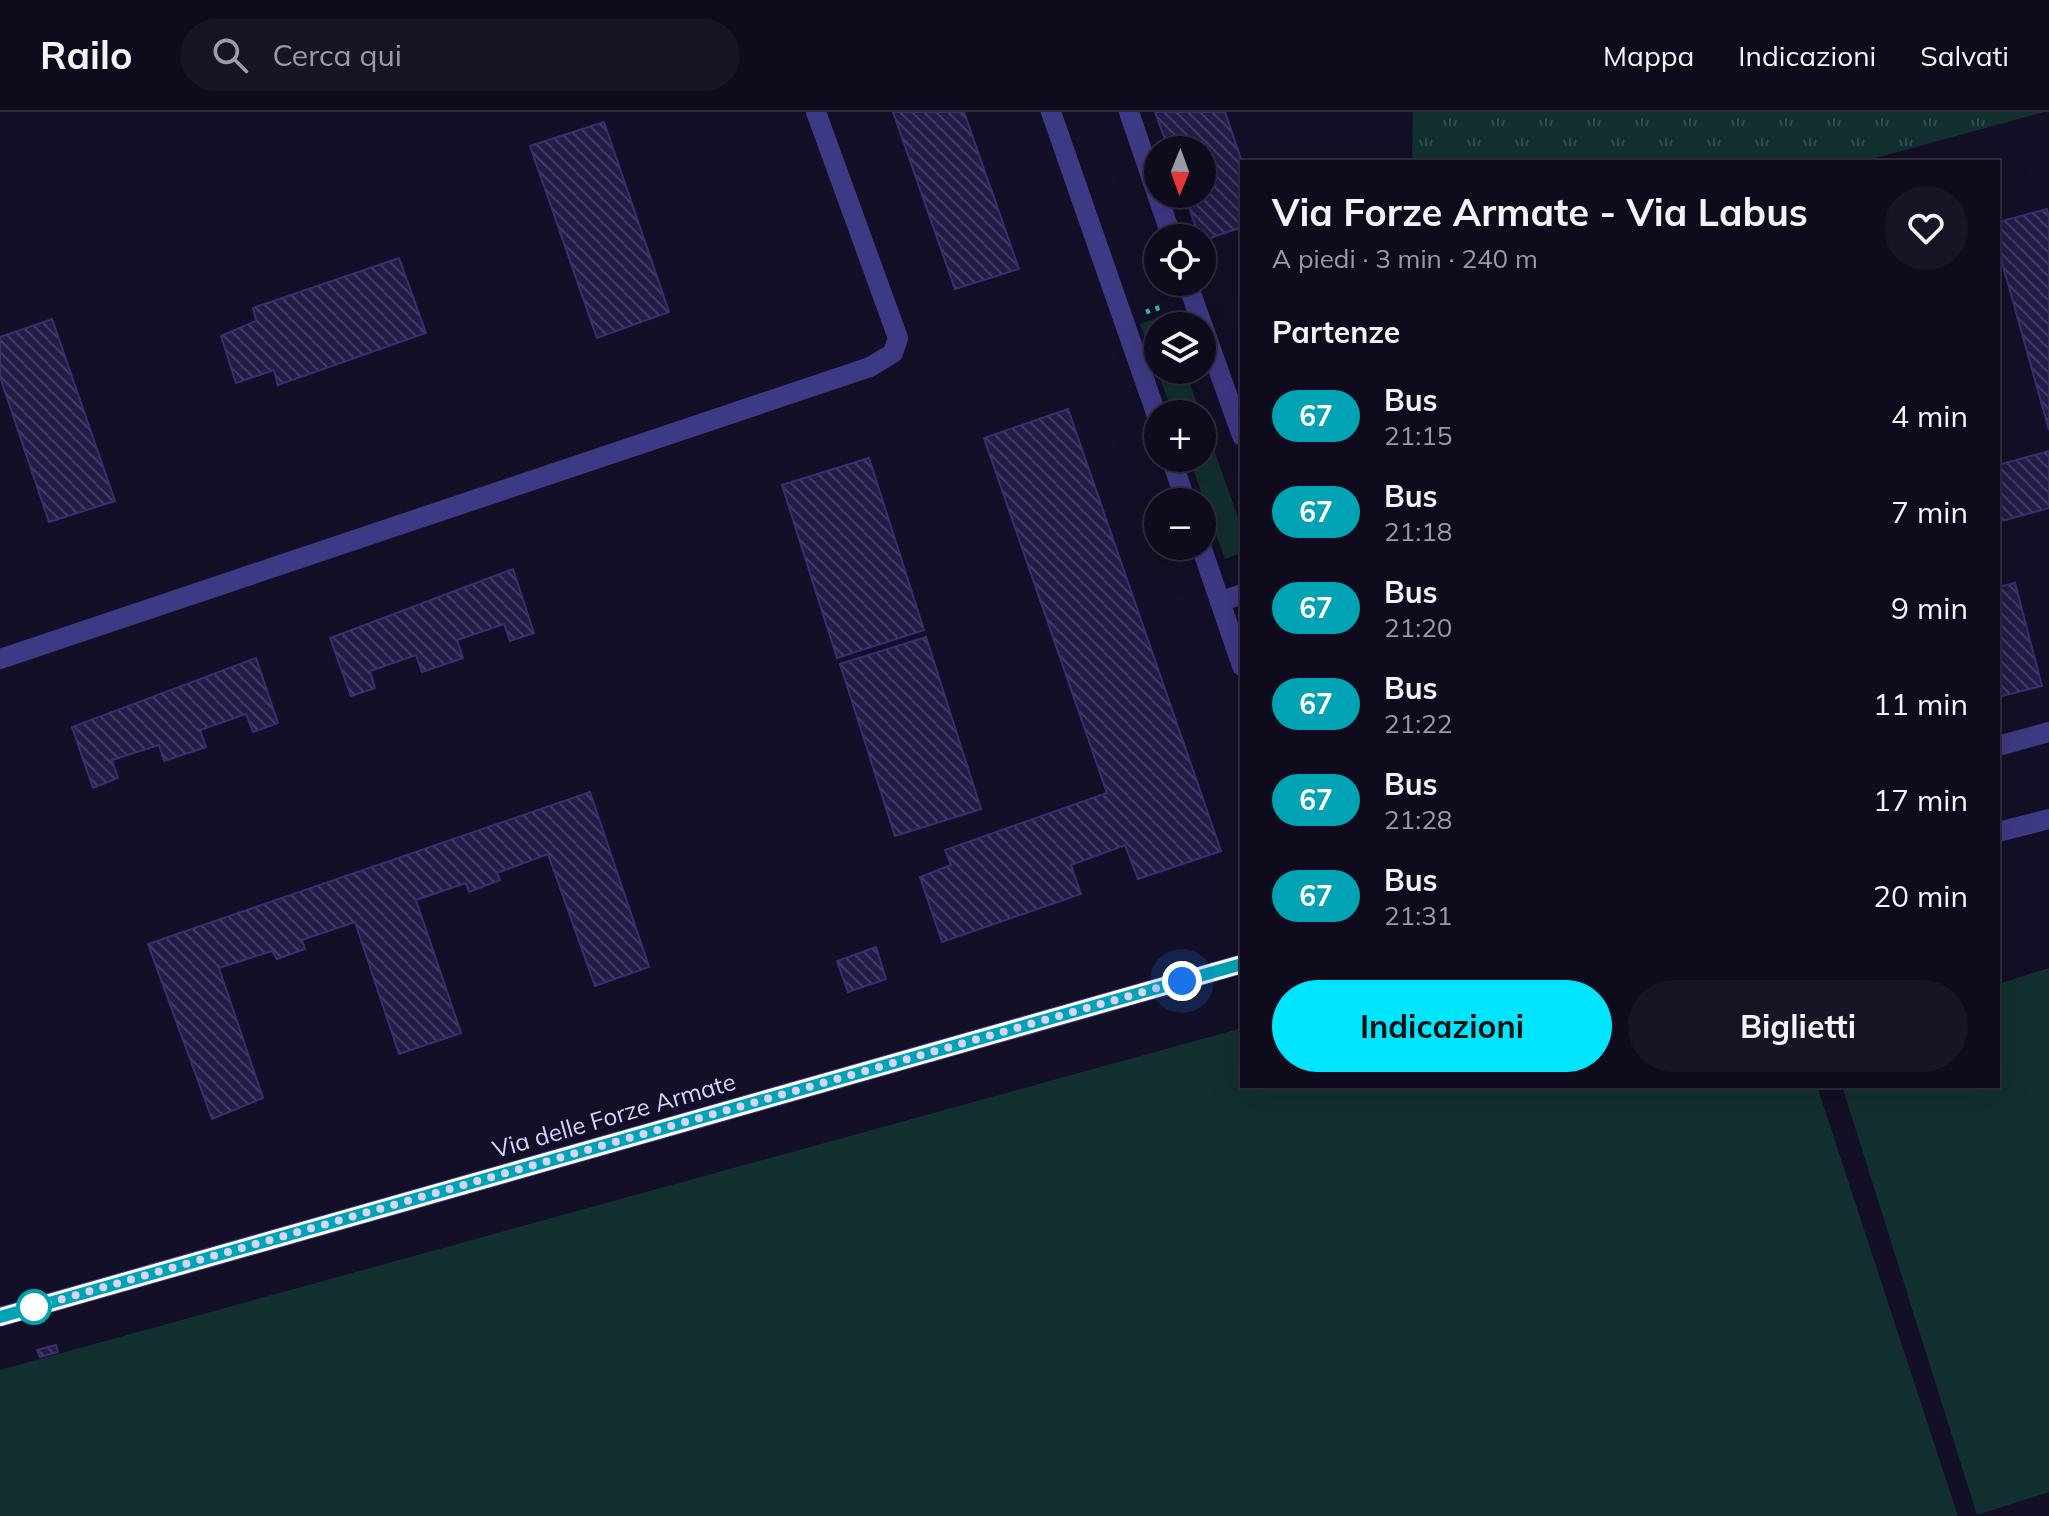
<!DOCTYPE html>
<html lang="it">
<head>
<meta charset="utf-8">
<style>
  :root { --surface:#0e0b1c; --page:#171425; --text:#f1f3f6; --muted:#9b9ba3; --line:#2e2b3b; --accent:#00e5ff }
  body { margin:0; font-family:Mulish,sans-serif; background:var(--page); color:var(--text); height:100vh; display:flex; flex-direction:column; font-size:30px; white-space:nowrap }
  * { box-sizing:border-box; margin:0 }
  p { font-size:26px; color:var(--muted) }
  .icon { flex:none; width:44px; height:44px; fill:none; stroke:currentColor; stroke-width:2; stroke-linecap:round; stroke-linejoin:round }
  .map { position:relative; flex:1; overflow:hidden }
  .side { position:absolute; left:1240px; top:48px; width:760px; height:928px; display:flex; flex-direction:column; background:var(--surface); border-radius:0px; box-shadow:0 8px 32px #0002,0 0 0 2px var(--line) }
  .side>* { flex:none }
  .badge { padding:0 16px; border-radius:26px; font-size:28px; line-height:52px }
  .needle { width:52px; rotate:181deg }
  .buttons { position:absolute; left:1144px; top:24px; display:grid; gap:16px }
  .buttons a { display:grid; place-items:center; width:72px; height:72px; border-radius:50%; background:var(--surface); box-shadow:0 8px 32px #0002,0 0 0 2px var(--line); font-size:40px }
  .you { position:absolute; width:40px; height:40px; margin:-20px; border:6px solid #fff; border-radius:50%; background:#1a73e8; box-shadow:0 0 0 12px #1a73e833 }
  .map>.badge { position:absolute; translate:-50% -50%; box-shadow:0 0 0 4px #fff }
  h2 { padding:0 32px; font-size:30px; line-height:72px }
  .round { display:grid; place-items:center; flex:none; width:84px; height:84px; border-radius:42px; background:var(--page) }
  .summary { display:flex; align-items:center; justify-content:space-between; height:136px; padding:0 32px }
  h1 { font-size:38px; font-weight:700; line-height:60px }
  .action { display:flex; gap:16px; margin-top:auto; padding:16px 32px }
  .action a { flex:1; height:92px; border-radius:48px; background:var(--accent); color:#111; font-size:32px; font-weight:700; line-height:92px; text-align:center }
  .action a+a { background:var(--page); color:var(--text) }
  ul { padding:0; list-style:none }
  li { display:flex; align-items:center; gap:24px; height:96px; padding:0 32px }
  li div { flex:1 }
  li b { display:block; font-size:30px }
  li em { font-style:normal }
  li .badge { min-width:88px; font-weight:700; text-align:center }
  header { display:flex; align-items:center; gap:48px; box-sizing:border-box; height:112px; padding:0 40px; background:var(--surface); border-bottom:2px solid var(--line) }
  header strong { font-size:38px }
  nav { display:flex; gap:44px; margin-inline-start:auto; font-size:28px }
  .search { width:560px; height:72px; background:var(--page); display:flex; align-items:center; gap:20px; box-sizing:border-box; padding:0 28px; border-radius:44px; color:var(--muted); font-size:30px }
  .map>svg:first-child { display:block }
</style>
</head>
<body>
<header>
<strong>Railo</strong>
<div class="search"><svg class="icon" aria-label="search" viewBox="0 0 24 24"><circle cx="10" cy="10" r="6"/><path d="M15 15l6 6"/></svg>Cerca qui</div>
<nav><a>Mappa</a><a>Indicazioni</a><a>Salvati</a></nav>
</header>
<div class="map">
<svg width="2049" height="1404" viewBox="0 0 2049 1404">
  <defs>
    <pattern id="park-tufts" width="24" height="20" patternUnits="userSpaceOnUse" patternTransform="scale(2)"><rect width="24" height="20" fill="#12302f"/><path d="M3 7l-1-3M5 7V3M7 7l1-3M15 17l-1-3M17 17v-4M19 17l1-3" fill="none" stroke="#344d4e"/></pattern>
    <pattern id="building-back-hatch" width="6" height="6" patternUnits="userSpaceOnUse" patternTransform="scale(2)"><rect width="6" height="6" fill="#241b47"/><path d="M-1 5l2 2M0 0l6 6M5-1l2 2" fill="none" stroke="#433b63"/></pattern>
  </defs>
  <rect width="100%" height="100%" fill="#130f26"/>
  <!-- grass -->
  <g fill="#12302f">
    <polygon points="1165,203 1169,214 1158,214 1158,258 1185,258 1201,302 1173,302 1140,212"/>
    <polygon points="1202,305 1242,416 1242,441 1225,447 1189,346 1202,346"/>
    <polygon points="2049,856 2049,1380 1977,1403 1842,974 1998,974 1998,872"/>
    <polygon points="1242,916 1242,974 1817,974 1958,1404 0,1404 0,1258"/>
  </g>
  <!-- park -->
  <polygon fill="url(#park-tufts)" points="1413,0 2044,0 1861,50 1412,50"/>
  <!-- building -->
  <g fill="url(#building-back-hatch)" stroke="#3b2d73" stroke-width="2">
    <polygon points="893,0 964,0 1019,157 955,177"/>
    <polygon points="1155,0 1225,0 1242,50 1242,115 1202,129 1200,126 1184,82 1202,82 1202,38 1169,38"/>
    <polygon points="604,10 669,200 597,226 530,34"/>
    <polygon points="2047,97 2049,105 2049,318 1998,136 1998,110"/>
    <polygon points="399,146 426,221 278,273 274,258 236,271 221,224 256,209 253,196"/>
    <polygon points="52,207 115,389 49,410 0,265 0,225"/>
    <polygon points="1068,297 1221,739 1138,767 1125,733 1071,753 1081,782 942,830 920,765 951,753 945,738 1107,681 984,326"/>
    <polygon points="2049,339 2049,396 1998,410 1998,353"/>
    <polygon points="869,346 924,518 837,546 782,373"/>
    <polygon points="513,457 534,521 510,529 504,512 457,528 463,546 422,560 416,543 370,559 375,576 351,584 330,526"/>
    <polygon points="2015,471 2042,574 1998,585 1998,475"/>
    <polygon points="926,525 981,697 895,724 840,552"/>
    <polygon points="256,546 278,611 253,620 246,602 200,618 206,635 164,649 159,633 112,648 118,666 93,676 72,615"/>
    <polygon points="590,680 649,855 595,874 548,742 497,761 500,768 469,780 466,771 416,788 461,921 399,942 355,810 302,828 305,837 277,847 272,839 219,856 263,986 212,1007 148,832"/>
    <polygon points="876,835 886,867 848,880 837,849"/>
    <polygon points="56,1233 58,1240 40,1245 37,1238"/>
  </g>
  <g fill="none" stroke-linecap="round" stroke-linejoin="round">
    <!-- path -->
    <polyline stroke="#2fb8b0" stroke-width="5" stroke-dasharray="4 6" stroke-linecap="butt" points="1146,200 1164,194"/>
    <!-- minor -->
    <g stroke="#3d3a85" stroke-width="20">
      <polyline points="1051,0 1158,307"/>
      <polyline points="1129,0 1172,126"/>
      <polyline points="1187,170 1242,324"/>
      <polyline points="1171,346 1186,390"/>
      <polyline points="1201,434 1242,554"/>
      <polyline points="1220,490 1242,482"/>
      <polyline points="0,547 870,255 893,241 898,226 816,0"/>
      <polyline points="1998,634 2049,620"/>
      <polyline points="1998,720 2049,707"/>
      <polyline points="0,1205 1242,852"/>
    </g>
  </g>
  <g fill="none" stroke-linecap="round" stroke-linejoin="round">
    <defs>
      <polyline id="line" points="0,1205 1242,852"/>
    </defs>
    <!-- line casing -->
    <use href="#line" stroke="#fff" stroke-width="18"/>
    <!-- line -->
    <use href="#line" stroke="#00a3b4" stroke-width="12"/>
    <!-- walk -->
    <polyline stroke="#d9d4ff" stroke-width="8" stroke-dasharray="0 14.4" points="34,1195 1182,869"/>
  </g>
  <!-- markers -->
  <circle fill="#fff" stroke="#00a3b4" stroke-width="4" cx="34" cy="1195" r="16"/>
  <g text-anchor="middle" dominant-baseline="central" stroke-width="6" stroke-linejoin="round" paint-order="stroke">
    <!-- street labels -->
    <g font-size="24" fill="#d9d4ff" stroke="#130f26">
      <text transform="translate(614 1003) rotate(-16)">Via delle Forze Armate</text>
    </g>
  </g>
</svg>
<div class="buttons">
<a><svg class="needle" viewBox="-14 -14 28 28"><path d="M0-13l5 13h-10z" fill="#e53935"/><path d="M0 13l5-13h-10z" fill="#9b9ba3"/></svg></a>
<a><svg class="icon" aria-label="locate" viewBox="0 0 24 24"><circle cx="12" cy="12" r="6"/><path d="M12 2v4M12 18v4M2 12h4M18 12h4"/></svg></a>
<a><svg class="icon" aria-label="layers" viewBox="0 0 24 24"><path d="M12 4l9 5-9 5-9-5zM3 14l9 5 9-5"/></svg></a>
<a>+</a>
<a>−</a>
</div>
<div class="you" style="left:1182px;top:869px"></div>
<section class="side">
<div class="summary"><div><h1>Via Forze Armate - Via Labus</h1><p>A piedi · 3 min · 240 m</p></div><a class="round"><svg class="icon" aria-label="heart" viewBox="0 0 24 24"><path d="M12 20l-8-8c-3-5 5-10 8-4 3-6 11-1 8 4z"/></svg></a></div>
<h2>Partenze</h2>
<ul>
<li><span class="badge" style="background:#00a3b4;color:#fff">67</span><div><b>Bus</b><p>21:15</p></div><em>4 min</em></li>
<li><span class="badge" style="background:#00a3b4;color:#fff">67</span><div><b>Bus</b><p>21:18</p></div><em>7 min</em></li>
<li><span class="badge" style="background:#00a3b4;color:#fff">67</span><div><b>Bus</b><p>21:20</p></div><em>9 min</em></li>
<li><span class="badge" style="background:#00a3b4;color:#fff">67</span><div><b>Bus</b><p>21:22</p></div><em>11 min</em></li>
<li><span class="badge" style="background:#00a3b4;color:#fff">67</span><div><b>Bus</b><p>21:28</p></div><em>17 min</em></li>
<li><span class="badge" style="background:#00a3b4;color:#fff">67</span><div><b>Bus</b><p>21:31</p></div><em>20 min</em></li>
</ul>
<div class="action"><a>Indicazioni</a><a>Biglietti</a></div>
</section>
</div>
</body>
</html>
